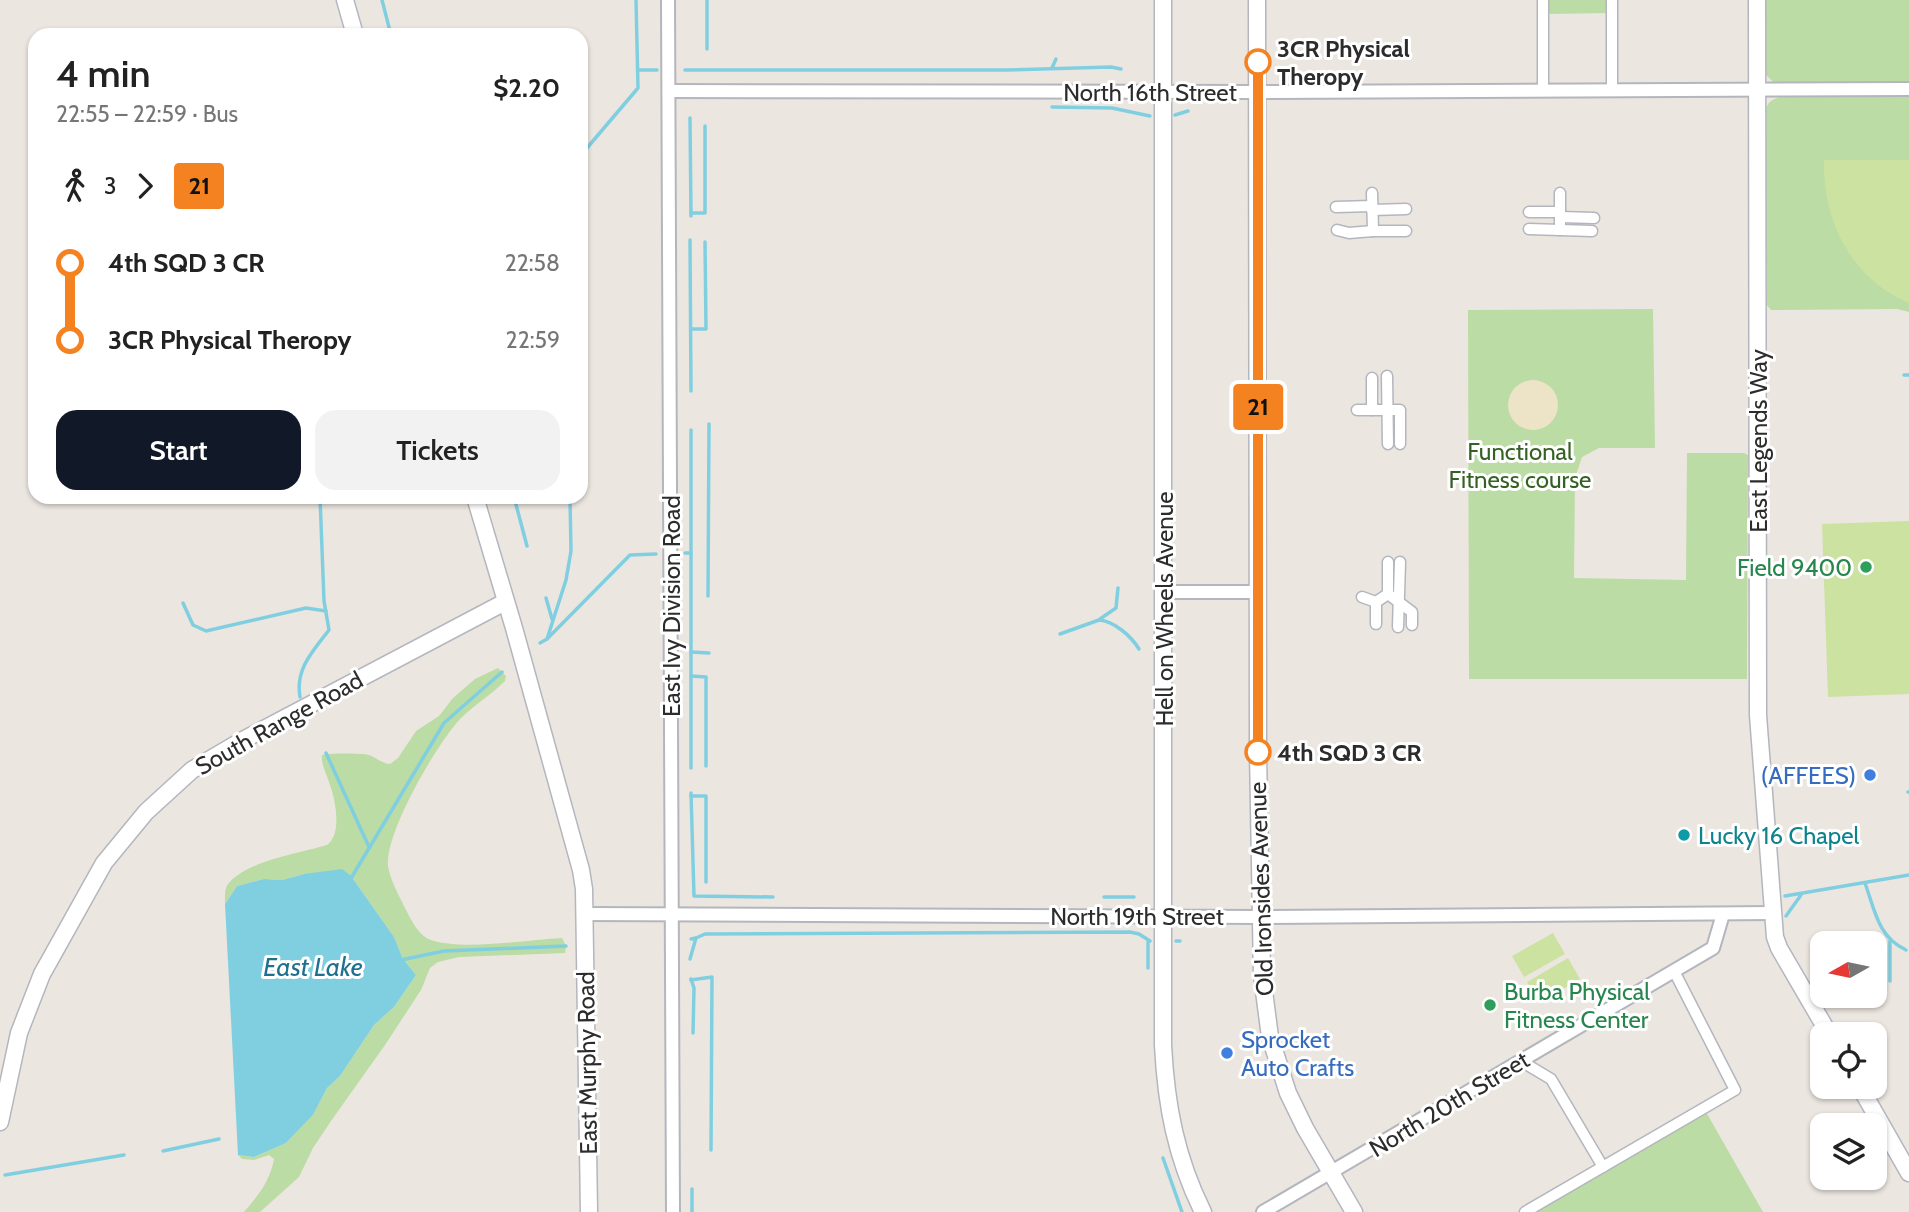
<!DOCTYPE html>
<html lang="en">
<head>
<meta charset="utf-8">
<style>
  :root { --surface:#fff; --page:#f2f2f2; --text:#222; --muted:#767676; --accent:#111827 }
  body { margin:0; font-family:Cabin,sans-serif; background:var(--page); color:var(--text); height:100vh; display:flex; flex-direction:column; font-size:26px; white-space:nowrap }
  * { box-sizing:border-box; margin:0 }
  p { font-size:23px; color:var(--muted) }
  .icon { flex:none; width:38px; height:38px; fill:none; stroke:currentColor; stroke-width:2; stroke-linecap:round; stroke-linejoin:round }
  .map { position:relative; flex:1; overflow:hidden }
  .side { position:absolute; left:28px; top:28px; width:560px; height:476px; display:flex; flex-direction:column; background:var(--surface); border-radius:21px; box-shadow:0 2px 5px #0004 }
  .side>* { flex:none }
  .badge { padding:0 14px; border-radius:5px; font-size:24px; line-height:46px }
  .needle { width:46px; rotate:261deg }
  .tools { position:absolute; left:1810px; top:931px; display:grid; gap:14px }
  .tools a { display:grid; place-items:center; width:77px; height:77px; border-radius:14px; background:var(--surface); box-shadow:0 2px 5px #0004; font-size:35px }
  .map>.badge { position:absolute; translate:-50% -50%; box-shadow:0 0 0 4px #fff }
  .legs { display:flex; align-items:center; gap:10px; height:77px; padding:0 28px; font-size:23px }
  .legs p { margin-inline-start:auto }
  .overview { display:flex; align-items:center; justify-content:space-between; height:119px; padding:0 28px }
  h1 { font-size:38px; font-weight:600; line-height:52px }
  .primary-button { display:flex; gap:14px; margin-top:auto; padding:14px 28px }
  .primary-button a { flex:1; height:80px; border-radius:21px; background:var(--accent); color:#fff; font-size:28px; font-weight:600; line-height:80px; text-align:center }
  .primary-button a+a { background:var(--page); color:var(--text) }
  ul { padding:0 28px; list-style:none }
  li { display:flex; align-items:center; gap:24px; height:77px; font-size:26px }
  li i { display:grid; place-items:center; width:10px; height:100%; margin:0 9px; background:currentColor }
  li i::after { content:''; width:18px; height:18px; margin:-9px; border:5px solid; border-radius:50%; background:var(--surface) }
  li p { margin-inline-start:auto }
  li:first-child i { background:linear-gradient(#0000 50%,currentColor 0) }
  li:last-child i { background:linear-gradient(currentColor 50%,#0000 0) }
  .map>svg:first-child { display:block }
</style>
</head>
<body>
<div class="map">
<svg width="1909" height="1212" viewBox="0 0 1909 1212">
  <rect width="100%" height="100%" fill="#ece6e0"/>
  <!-- green -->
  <g fill="#bbdca4">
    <polygon points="1546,0 1609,0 1607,13 1547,14"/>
    <polygon points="1764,0 1909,0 1909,84 1775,84 1764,73"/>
    <path d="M1909 96V312L1897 309 1771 310 1765 303 1764 135C1764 119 1761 100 1781 97Z"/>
    <polygon points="1653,309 1655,448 1599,448 1582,457 1575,478 1574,578 1686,580 1687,453 1744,453 1748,455 1747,679 1469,679 1468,310"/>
    <path d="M498 668 506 676 505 681C491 695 474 705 460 719 437 744 385 832 388 866 390 879 398 894 404 906 411 919 418 937 434 941 466 950 527 940 562 938L566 946 565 953 459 957 438 962 430 968 421 990 385 1045 331 1121 313 1148 299 1177 260 1212H244C258 1196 270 1181 274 1159L269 1155 254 1160 242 1159 238 1155 254 1157 286 1143 313 1115 327 1088 340 1076 374 1025 394 1007 416 975 403 959 394 937 351 876 304 874 282 880 264 879 237 886 225 904C225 897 224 888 229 883 247 861 300 853 327 845 343 833 335 798 329 782 326 772 321 765 322 755 327 753 363 753 369 755 377 758 381 763 390 764L398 758 416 731 439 716 453 698 475 679Z"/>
    <polygon points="1706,1112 1763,1212 1533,1212"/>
  </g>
  <!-- sand -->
  <circle fill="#ede4c7" cx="1533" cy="405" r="25"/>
  <!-- pitch -->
  <g fill="#cbe2a1">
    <path d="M1824 160H1909V303C1851 279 1822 220 1824 160Z"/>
    <polygon points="1909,521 1909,694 1828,697 1822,524"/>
    <polygon points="1553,933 1565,954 1524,977 1512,956"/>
    <polygon points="1568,958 1580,979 1539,1003 1527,982"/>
  </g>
  <!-- water -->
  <polygon fill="#80cfe1" points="342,869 351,876 394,937 403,959 416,975 394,1007 374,1025 340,1076 327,1088 313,1115 286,1143 254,1157 238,1155 225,904 237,886 264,879 282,880 304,874"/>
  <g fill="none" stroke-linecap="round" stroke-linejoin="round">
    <!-- stream -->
    <g stroke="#80cfe1" stroke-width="3.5">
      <polyline points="382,0 391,35"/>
      <polyline points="707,0 707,49"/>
      <polyline points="1052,68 1056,59"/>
      <polyline points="638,70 657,70"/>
      <polyline points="685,70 1007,70 1111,67 1121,69"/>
      <polyline points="1052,107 1112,108 1150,116"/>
      <polyline points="1175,115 1188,111"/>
      <polyline points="690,118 691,216"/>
      <polyline points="581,155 638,88 636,0"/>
      <polyline points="691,213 705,213 705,126"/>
      <polyline points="690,240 691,391"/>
      <polyline points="691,329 706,329 705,242"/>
      <polyline points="1904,375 1909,375"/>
      <polyline points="691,430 691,553"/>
      <polyline points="514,497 527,546"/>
      <polyline points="685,553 691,553 691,768"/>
      <polyline points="708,596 709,424"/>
      <polyline points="546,598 552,619"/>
      <polyline points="183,603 193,625 206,631 306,608 326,611"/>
      <polyline points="1100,619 1116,608 1118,588"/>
      <path d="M1060 634 1099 620C1114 621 1131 636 1139 649"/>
      <polyline points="547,639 566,580 571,551 570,498"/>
      <polyline points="540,643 547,639 630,555 656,554"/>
      <polyline points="691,652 709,653"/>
      <polyline points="691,676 706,677 706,766"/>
      <path d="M300 697C295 669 313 651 329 630L324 601 320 497"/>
      <polyline points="326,753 369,847"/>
      <polyline points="1908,792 1909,792"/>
      <polyline points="691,793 694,896 773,897"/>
      <polyline points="691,796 706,796 706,882"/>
      <polyline points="350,880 444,723 502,672"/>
      <path d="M1865 883C1875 911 1878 937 1906 950"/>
      <polyline points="1785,896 1909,875"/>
      <polyline points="1104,897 1134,897"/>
      <polyline points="1786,916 1801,895"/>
      <polyline points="696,938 705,934 1130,932 1139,934 1150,941"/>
      <polyline points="1176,941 1180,941"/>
      <polyline points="1890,941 1890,981"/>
      <polyline points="1148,942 1148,968"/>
      <polyline points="690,959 696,938 691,939"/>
      <polyline points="401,960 444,951 566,946"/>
      <polyline points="691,979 694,988 693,1033"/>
      <polyline points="691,980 712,977 711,1150"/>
      <polyline points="163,1151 219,1139"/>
      <polyline points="1163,1158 1182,1212"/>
      <polyline points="5,1175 124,1155"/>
      <polyline points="692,1189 692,1212"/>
    </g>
    <defs>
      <g id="pedestrian">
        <polyline points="1612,0 1612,90"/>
        <polyline points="1543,90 1543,0"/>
        <polyline points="1372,193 1373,231 1406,231"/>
        <polyline points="1336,207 1372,206"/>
        <polyline points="1372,210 1406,209"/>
        <polyline points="1529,212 1560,212"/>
        <polyline points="1560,217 1594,218"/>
        <polyline points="1529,229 1560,230 1560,193"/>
        <polyline points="1337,230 1349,233 1373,231"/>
        <polyline points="1560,230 1592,231"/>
        <polyline points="1387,376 1388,444"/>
        <polyline points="1372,378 1372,410"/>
        <polyline points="1357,410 1400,410 1400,444"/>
        <polyline points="1388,562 1388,594"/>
        <polyline points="1362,597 1376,602 1388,594 1412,612 1412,625"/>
        <polyline points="1376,624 1376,602"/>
        <polyline points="1398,627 1400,562"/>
        <polyline points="1521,1061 1551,1079 1603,1167"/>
        <polyline points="1525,1212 1735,1090 1674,971"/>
      </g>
      <g id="minor">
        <polyline points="668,0 673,1212"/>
        <polyline points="669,91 1258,92 1909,89"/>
        <polyline points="1164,592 1259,592"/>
        <polyline points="585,914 1262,917 1773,913"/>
        <polyline points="1263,1212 1713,948 1723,914"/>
      </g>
      <g id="tertiary">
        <polyline points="345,0 355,35"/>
        <path d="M1163 0V1045C1166 1105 1176 1158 1203 1212"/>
        <polyline points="1257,0 1258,752 1262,976 1270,1037 1288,1093 1305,1128 1354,1212"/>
        <polyline points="1757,0 1758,715 1775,937 1779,948 1829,1034"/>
        <polyline points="475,497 514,628 581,870 584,889 589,1212"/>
        <polyline points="1860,1087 1909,1173"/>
        <polyline points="0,1122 19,1033 42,974 104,863 146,812 192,770 243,740 505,602"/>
      </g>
    </defs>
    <!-- pedestrian casing -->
    <use href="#pedestrian" stroke="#b4b6be" stroke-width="13"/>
    <!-- minor casing -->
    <use href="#minor" stroke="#b4b6be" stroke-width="16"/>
    <!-- tertiary casing -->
    <use href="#tertiary" stroke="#b4b6be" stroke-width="19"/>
    <!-- pedestrian -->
    <use href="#pedestrian" stroke="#fff" stroke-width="10"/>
    <!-- minor -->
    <use href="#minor" stroke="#fff" stroke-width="12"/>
    <!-- tertiary -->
    <use href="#tertiary" stroke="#fff" stroke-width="16"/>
  </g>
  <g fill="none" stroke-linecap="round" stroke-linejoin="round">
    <defs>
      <polyline id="line-1" points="1258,62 1258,752"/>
    </defs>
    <!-- line-1 casing -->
    <use href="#line-1" stroke="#fff" stroke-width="16"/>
    <!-- line-1 -->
    <use href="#line-1" stroke="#f58220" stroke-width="10"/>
  </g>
  <!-- markers -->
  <g fill="#fff" stroke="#f58220" stroke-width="3.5">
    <circle cx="1258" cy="62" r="12"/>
    <circle cx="1258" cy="752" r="12"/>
  </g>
  <g fill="#2e9e5b" stroke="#fff" stroke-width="2.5">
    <circle cx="1866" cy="567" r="7"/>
    <circle cx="1490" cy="1005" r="7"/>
  </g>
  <g fill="#3f7fe0" stroke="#fff" stroke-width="2.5">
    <circle cx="1870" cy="775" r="7"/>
    <circle cx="1227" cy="1053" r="7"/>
  </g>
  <circle fill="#0f9aa8" stroke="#fff" stroke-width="2.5" cx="1684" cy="835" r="7"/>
  <g text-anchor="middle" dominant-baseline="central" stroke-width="6" stroke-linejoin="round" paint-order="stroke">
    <!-- stop labels -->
    <g font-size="24" font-weight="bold" fill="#2c2c2c" stroke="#fff" text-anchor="start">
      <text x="1277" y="48">3CR Physical<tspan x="1277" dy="28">Theropy</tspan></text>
      <text x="1277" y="752">4th SQD 3 CR</text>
    </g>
    <!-- street labels -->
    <g font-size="24" fill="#2c2c2c" stroke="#fff">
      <text x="1150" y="92">North 16th Street</text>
      <text transform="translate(1758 441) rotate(-90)">East Legends Way</text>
      <text transform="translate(671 606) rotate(-90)">East Ivy Division Road</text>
      <text transform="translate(1164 609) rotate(-90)">Hell on Wheels Avenue</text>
      <text transform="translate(279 723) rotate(-29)">South Range Road</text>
      <text transform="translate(1261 889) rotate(-92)">Old Ironsides Avenue</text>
      <text x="1137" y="916">North 19th Street</text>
      <text transform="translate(587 1063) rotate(-91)">East Murphy Road</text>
      <text transform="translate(1449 1104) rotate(-31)">North 20th Street</text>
    </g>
    <!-- park labels -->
    <g font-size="24" fill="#356224" stroke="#fff">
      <text x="1520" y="451">Functional<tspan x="1520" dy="28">Fitness course</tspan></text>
    </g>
    <!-- leisure labels -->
    <g font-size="24" fill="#27864d" stroke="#fff" text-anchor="end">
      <text x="1852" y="567">Field 9400</text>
      <text x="1504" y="991" text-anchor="start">Burba Physical<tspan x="1504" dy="28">Fitness Center</tspan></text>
    </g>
    <!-- shop labels -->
    <g font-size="24" fill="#366cbe" stroke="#fff" text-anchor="end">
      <text x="1856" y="775">(AFFEES)</text>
      <text x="1241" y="1039" text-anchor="start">Sprocket<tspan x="1241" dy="28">Auto Crafts</tspan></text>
    </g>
    <!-- culture labels -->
    <g font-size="24" fill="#0d838f" stroke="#fff" text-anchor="start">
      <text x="1698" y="835">Lucky 16 Chapel</text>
    </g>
    <!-- water labels -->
    <g font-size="26" font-style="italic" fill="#1e708e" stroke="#fff">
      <text x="313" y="967">East Lake</text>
    </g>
  </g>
</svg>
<div class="tools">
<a><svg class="needle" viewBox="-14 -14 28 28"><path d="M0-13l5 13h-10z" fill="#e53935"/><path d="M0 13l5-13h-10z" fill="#767676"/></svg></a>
<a><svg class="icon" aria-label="locate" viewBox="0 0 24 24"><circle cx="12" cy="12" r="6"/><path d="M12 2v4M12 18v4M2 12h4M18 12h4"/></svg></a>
<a><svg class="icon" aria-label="layers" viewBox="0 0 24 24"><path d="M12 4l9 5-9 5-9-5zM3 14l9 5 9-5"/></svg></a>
</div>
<b class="badge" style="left:1258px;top:407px;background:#f58220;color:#111">21</b>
<section class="side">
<div class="overview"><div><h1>4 min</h1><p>22:55 – 22:59 · Bus</p></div><b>$2.20</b></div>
<div class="legs"><svg class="icon" aria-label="walk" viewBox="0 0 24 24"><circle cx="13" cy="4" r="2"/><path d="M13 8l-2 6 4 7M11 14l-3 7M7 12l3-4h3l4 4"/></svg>3<svg class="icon" aria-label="forward" viewBox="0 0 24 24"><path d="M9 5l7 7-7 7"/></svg><b class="badge" style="background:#f58220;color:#111">21</b></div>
<ul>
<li><i style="color:#f58220"></i><b>4th SQD 3 CR</b><p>22:58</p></li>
<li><i style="color:#f58220"></i><b>3CR Physical Theropy</b><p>22:59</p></li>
</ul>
<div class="primary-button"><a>Start</a><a>Tickets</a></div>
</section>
</div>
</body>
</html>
